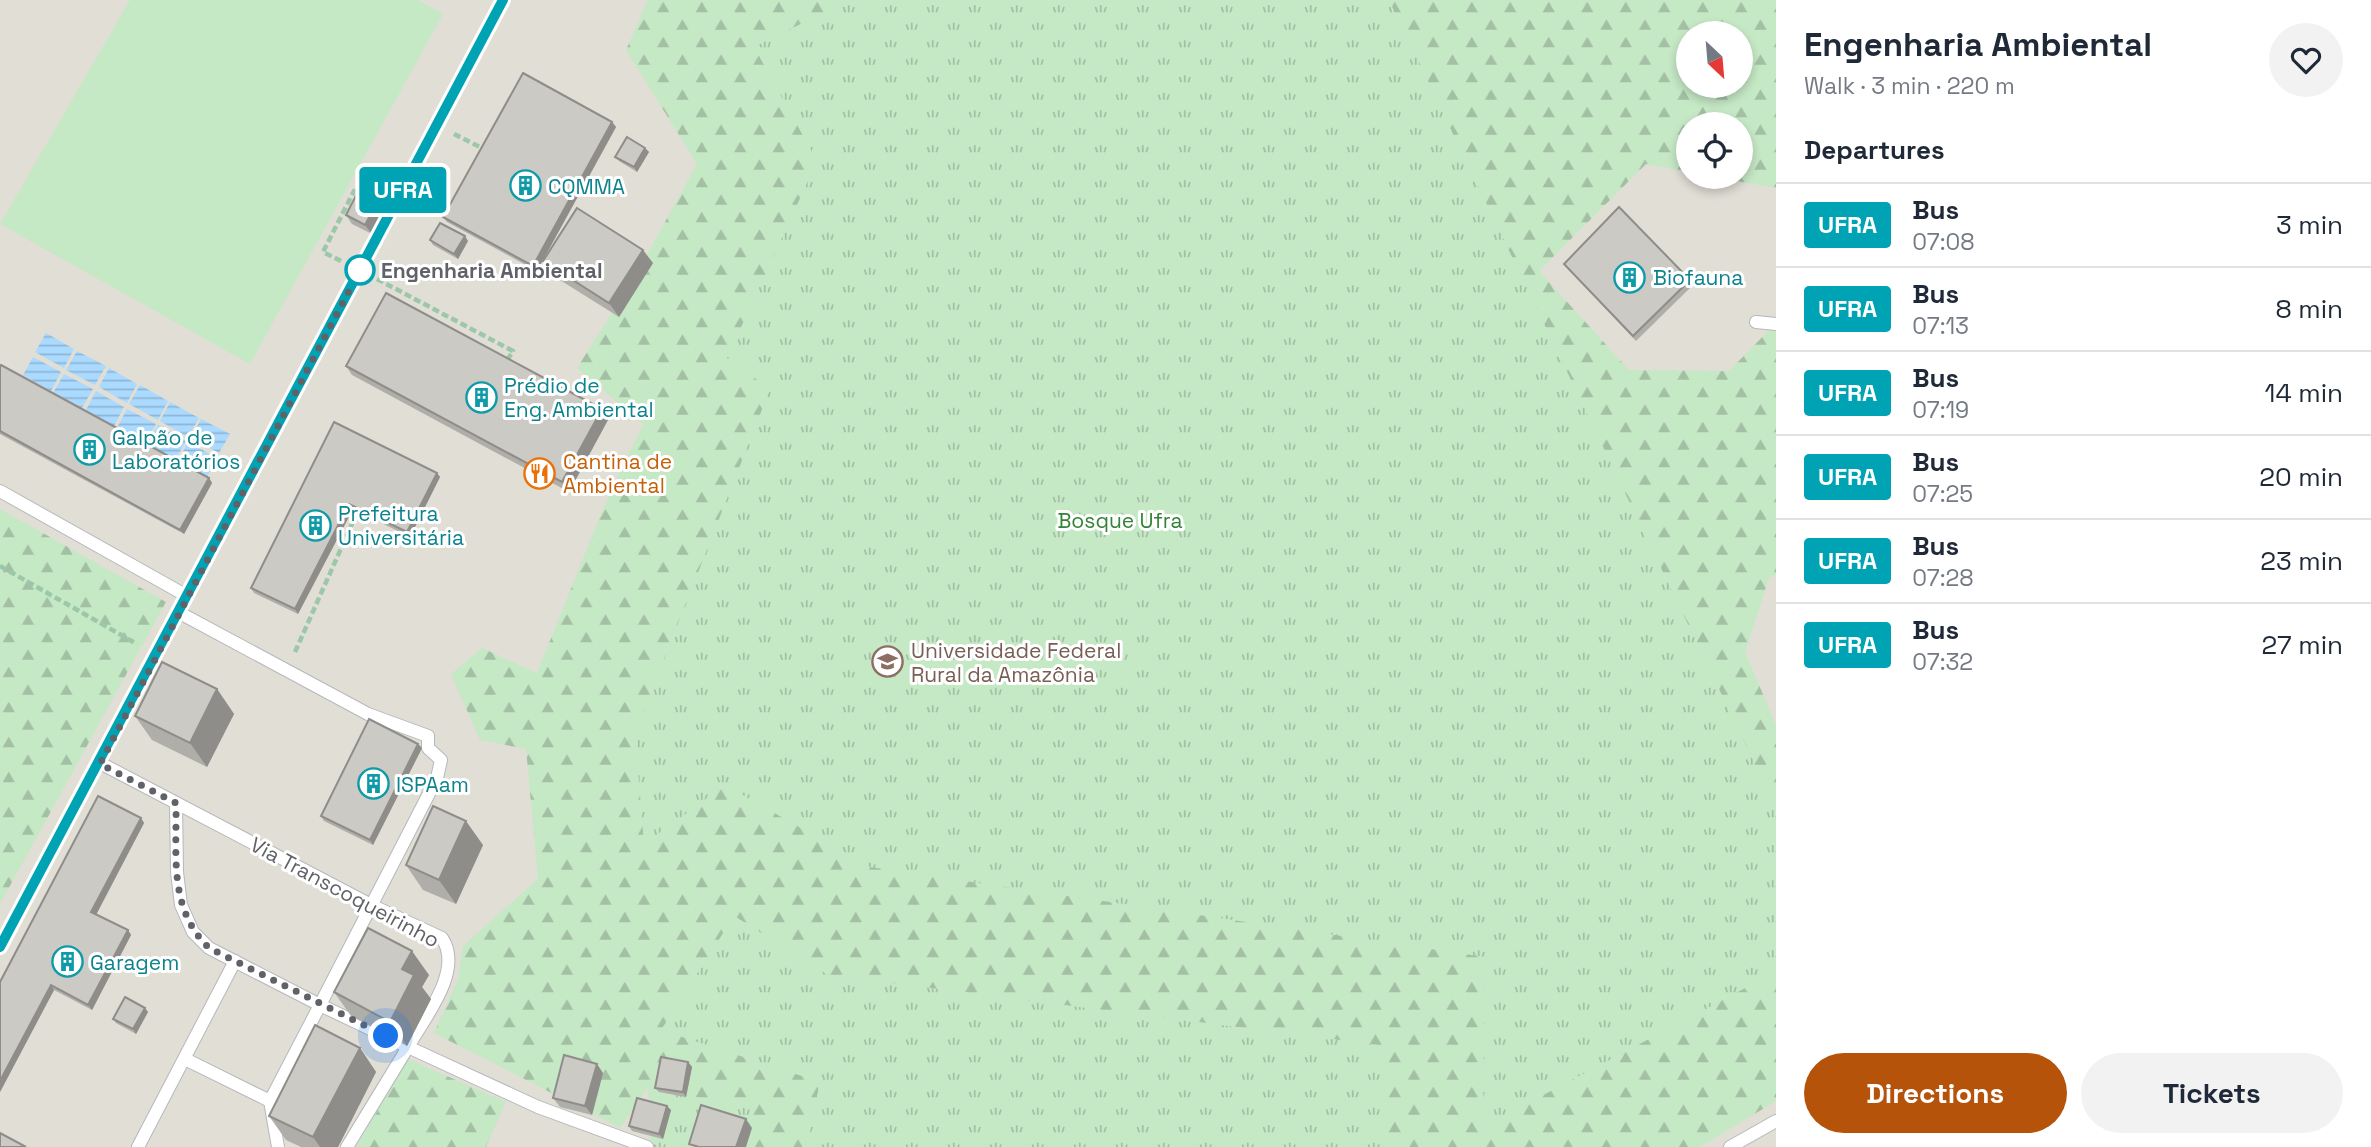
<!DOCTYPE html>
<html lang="en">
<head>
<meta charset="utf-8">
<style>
  :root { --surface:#fff; --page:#f2f2f3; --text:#1f2937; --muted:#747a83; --line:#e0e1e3; --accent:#b45309 }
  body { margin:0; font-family:"Space Grotesk",sans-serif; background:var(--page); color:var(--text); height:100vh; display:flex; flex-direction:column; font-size:26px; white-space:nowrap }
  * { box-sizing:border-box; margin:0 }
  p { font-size:23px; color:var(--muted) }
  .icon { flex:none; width:38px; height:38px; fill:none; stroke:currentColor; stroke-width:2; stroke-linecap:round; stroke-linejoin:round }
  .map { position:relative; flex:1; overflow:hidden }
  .sheet { display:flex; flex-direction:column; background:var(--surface); width:595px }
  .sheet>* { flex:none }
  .badge { padding:0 14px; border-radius:5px; font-size:24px; line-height:46px }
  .needle { width:46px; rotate:154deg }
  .fabs { position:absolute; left:1676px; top:21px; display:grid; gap:14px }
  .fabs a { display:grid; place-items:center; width:77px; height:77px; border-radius:50%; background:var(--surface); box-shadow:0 4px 10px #0003; font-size:35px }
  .you { position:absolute; width:35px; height:35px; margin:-18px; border:5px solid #fff; border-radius:50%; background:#1a73e8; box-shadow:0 0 0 10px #1a73e833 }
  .map>.badge { position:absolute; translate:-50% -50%; box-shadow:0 0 0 4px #fff }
  h2 { padding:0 28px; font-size:26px; line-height:63px }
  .round { display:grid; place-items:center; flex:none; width:74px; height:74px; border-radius:37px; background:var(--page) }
  .headline { display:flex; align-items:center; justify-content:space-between; height:119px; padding:0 28px }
  h1 { font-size:33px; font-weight:700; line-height:52px }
  .button { display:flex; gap:14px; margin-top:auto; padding:14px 28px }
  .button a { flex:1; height:80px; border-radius:42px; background:var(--accent); color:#fff; font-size:28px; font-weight:700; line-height:80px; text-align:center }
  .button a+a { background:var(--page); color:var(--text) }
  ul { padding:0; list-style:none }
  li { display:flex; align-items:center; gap:21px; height:84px; padding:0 28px; border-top:2px solid var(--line) }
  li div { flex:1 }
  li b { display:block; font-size:26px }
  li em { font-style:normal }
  li .badge { min-width:77px; font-weight:700; text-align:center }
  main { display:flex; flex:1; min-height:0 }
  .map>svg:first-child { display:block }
</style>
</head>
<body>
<main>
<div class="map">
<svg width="1776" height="1147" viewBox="0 0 1776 1147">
  <defs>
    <pattern id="forest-firs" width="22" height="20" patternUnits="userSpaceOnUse" patternTransform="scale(1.75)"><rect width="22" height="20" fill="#c5e8c5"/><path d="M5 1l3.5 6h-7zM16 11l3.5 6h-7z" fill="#a3c0a4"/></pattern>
    <pattern id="park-tufts" width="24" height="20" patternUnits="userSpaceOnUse" patternTransform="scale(1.75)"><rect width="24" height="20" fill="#c5e8c5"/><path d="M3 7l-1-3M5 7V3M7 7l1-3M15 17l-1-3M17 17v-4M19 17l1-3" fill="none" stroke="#a3c0a4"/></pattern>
    <pattern id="water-rules" width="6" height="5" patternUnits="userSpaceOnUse" patternTransform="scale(1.75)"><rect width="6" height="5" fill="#aadaff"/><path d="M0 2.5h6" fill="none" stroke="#8eb4d2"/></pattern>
  </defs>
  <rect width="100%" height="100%" fill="#f1efe8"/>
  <!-- education -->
  <path fill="#e1ded6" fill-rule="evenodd" d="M0 0H1776V1147H0ZM1689 33H1741V86H1689ZM1689 124H1741V177H1689Z"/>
  <!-- grass -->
  <polygon fill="#c5e8c5" points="130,0 418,0 443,14 250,364 0,224"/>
  <!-- forest -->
  <g fill="url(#forest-firs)" fill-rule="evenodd">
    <path d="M648 0H1776V188L1714 177H1741V124H1689V172L1646 164 1539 271 1629 370 1729 371 1776 323V574L1769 578 1745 652 1776 725V1101L1700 1147H1370L1378 1045 828 975 734 916 820 1082 807 1147H745L752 1110 649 1086 620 1128 434 1033 458 980 463 946 538 879 526 749 480 740 451 674 482 648 537 673 603 509 643 424 577 368 633 280 697 164 626 50ZM1689 33H1741V86H1689Z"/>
    <polygon points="0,509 166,602 0,904"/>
    <polygon points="408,1059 506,1102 486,1147 356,1147"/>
  </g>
  <!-- park -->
  <g fill="url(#park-tufts)">
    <polygon points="849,0 1389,0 1776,808 1776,982 1753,984 1483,1127 1485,957 870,867 725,785 644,844 635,733 770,389 727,358 817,161 754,47"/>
    <polygon points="734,916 828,975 1378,1045 1389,1147 807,1147 820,1082 661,1030"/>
    <polygon points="648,1086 753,1110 745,1147 651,1147"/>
  </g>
  <!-- water -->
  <g fill="url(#water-rules)">
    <polygon points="46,333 74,349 64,368 35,352"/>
    <polygon points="77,351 106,366 95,385 66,370"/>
    <polygon points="33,357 61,372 51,391 23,375"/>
    <polygon points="109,368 137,384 127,403 99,387"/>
    <polygon points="64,374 93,389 82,408 53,393"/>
    <polygon points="140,385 168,401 158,420 129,404"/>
    <polygon points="96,391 124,407 114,426 86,410"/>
    <polygon points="170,402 199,418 188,437 160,421"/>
    <polygon points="127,409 156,424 145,443 117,428"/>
    <polygon points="201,419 230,434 219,453 191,438"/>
    <polygon points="158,425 186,441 175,460 147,444"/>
    <polygon points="188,442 217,458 207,477 178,461"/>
  </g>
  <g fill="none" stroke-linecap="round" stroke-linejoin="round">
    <defs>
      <g id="lane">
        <polyline points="1756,322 1776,324"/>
        <polyline points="0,491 187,596"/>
        <path d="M100 763 373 906 442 938C464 971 424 1018 408 1047L538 1107 647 1147"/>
        <polyline points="176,803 177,872 181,905 193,932 209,948 320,1005 437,778 441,760 428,748 428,736 368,714 178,612"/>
        <polyline points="0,947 503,0"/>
        <polyline points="185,1059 270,1101 278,1147"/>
        <polyline points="270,1101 320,1005 408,1047 347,1147"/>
        <polyline points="138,1147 235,961"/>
        <polyline points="1730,1147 1776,1121"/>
      </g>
    </defs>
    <!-- lane casing -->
    <use href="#lane" stroke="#b5b8bc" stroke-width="14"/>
    <!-- path -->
    <g stroke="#9cc7a9" stroke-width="4.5" stroke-dasharray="7 3.5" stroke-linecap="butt">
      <polyline points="454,134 486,150"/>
      <polyline points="341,261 323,252 354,191 362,195"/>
      <polyline points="377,279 513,351 506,362"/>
      <polyline points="0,566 137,644"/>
      <polyline points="295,652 355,517 348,513"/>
    </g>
    <!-- lane -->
    <use href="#lane" stroke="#fff" stroke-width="12"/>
  </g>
  <!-- wall -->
  <g fill="#afaea9">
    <polygon points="612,122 616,127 537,271 447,222 443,217"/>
    <polygon points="645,148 649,152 637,172 619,161 615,157"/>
    <polygon points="395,190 372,234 352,224 346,215"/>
    <polygon points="430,240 468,241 458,259 433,245"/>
    <polygon points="543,261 653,263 619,317 552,275"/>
    <polygon points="1564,264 1690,280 1693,285 1636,341"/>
    <polygon points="346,366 609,418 569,492 352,375"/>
    <polygon points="0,367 209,478 212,483 184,534 0,434"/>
    <polygon points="334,422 437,473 440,477 410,537 353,509 298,614 254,593 251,588"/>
    <polygon points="217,689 234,714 207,767 152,740 135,716"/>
    <polygon points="418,744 422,748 373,845 324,821 321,816"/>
    <polygon points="141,818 144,823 96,914 128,930 131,935 92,1010 54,990 0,1092 0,982"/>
    <polygon points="483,845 456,904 423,890 406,865"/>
    <polygon points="429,975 422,987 431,999 407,1046 351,1016 334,992"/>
    <polygon points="145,1008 148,1012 136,1034 116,1023 113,1019"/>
    <polygon points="360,1048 376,1072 338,1147 301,1147 286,1140 269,1116"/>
    <polygon points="688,1062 692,1067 686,1097 659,1092 655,1088"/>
    <polygon points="603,1073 592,1115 560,1107 553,1098"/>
    <polygon points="671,1110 663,1139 632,1131 629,1126"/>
  </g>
  <!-- shaded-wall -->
  <g fill="#8f8d8a">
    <polygon points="612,122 616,127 537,271 533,266"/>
    <polygon points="645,148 649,152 637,172 634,167"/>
    <polygon points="389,180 395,190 372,234 365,225"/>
    <polygon points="465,236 468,241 458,259 454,254"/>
    <polygon points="643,250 653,263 619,317 609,303"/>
    <polygon points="602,409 609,418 569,492 562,482"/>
    <polygon points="437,473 440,477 410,537 407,532"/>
    <polygon points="209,478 212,483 184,534 180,530"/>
    <polygon points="349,504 353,509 298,614 295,609"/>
    <polygon points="217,689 234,714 207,767 190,743"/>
    <polygon points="418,744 422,748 373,845 370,840"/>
    <polygon points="141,818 144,823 95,917 91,912"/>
    <polygon points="466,821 483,845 456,904 439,880"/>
    <polygon points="128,930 131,935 92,1010 88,1005"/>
    <polygon points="412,951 429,975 422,987 431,999 407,1046 390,1022 402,969"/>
    <polygon points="51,985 54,990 0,1092 0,1081"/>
    <polygon points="145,1008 148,1012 136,1034 133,1029"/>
    <polygon points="360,1048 376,1072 338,1147 320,1147 313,1137"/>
    <polygon points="688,1062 692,1067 686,1097 683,1092"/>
    <polygon points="597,1064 603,1073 592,1115 585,1106"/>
    <polygon points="667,1106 671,1110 663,1139 659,1134"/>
    <polygon points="746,1119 752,1128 746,1147 736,1147"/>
  </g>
  <!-- building -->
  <g fill="#cccac5" stroke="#8f8d8a" stroke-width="2">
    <polygon points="523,73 612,122 533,266 443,217"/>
    <polygon points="627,137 645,148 634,167 615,157"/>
    <polygon points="369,170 389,180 365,225 346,215"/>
    <polygon points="1619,207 1690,280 1633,336 1564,264"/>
    <polygon points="577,208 643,250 609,303 543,261"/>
    <polygon points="440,223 465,236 454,254 430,240"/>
    <polygon points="386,293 602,409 562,482 346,366"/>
    <polygon points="1,365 209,478 180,530 0,431 0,367"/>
    <polygon points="334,422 437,473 407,532 349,504 295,609 251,588"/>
    <polygon points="162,662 217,689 190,743 135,716"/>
    <polygon points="369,719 418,744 370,840 321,816"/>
    <polygon points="98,796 141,818 91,912 128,930 88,1005 51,985 0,1081 0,982"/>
    <polygon points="433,806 466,821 439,880 406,865"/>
    <polygon points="368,928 412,951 402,969 414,975 390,1022 334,992"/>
    <polygon points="125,997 145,1008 133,1029 113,1019"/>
    <polygon points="315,1025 360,1048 313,1137 269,1116"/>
    <polygon points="564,1055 597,1064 585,1106 553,1098"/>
    <polygon points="661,1057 688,1062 683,1092 655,1088"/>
    <polygon points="637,1098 667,1106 659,1134 629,1126"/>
    <polygon points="701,1105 746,1119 736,1147 699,1147 689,1144"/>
    <polygon points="0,1133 26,1147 0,1147"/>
  </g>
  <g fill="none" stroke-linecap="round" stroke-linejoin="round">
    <defs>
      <polyline id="line" points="0,947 503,0"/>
    </defs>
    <!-- line casing -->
    <use href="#line" stroke="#fff" stroke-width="16"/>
    <!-- line -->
    <use href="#line" stroke="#00a3b4" stroke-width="10"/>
    <!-- walk -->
    <path stroke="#5f6368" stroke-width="7" stroke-dasharray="0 12.6" d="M360 270 100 764 176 803C177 856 168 908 209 948L386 1036"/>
  </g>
  <!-- icons -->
  <defs>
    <symbol id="building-ring" viewBox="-11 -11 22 22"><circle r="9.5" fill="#fff" stroke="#0f9aa8" stroke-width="1.5"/><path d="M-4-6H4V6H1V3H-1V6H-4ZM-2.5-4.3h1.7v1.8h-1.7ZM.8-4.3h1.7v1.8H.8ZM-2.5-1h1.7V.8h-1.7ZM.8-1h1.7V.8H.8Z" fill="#0f9aa8"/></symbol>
    <symbol id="restaurant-ring" viewBox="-11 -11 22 22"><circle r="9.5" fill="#fff" stroke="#e8710a" stroke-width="1.5"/><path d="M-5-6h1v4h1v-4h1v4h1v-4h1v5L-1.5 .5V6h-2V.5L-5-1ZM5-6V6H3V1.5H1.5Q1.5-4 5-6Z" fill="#e8710a"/></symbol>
    <symbol id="university-ring" viewBox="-11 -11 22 22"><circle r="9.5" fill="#fff" stroke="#8d6e63" stroke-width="1.5"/><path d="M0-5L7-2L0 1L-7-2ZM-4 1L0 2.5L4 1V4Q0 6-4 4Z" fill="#8d6e63"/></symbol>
  </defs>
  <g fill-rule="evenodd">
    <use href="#building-ring" x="508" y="168" width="35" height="35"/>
    <use href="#building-ring" x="1612" y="260" width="35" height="35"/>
    <use href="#building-ring" x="464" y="380" width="35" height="35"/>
    <use href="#building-ring" x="72" y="432" width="35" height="35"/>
    <use href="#restaurant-ring" x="522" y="456" width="35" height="35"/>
    <use href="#building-ring" x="298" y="508" width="35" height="35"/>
    <use href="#university-ring" x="870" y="644" width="35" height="35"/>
    <use href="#building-ring" x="356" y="766" width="35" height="35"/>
    <use href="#building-ring" x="50" y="944" width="35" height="35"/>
  </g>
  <!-- markers -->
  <circle fill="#fff" stroke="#00a3b4" stroke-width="3.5" cx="360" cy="270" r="14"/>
  <g text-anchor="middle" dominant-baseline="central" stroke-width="6" stroke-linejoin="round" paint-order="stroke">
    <!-- culture labels -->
    <g font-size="21" fill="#0d838f" stroke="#fff" text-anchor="start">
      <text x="548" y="186">CQMMA</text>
      <text x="1653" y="277">Biofauna</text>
      <text x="504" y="385">Prédio de<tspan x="504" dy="24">Eng. Ambiental</tspan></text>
      <text x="112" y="437">Galpão de<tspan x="112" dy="24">Laboratórios</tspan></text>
      <text x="338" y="513">Prefeitura<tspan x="338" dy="24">Universitária</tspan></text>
      <text x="396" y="784">ISPAam</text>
      <text x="90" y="962">Garagem</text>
    </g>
    <!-- stop labels -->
    <g font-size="21" font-weight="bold" fill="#5f6368" stroke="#fff" text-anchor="start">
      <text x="381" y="270">Engenharia Ambiental</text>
    </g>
    <!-- food labels -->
    <g font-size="21" fill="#c56008" stroke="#fff" text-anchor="start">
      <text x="563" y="461">Cantina de<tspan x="563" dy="24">Ambiental</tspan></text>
    </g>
    <!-- park labels -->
    <g font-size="21" fill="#348238" stroke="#fff">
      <text x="1120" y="520">Bosque Ufra</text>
    </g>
    <!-- education labels -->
    <g font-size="21" fill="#785e54" stroke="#fff" text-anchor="start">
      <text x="911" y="650">Universidade Federal<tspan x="911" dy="24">Rural da Amazônia</tspan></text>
    </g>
    <!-- street labels -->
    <g font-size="21" fill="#5f6368" stroke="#fff">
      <text transform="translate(345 892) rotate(28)">Via Transcoqueirinho</text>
    </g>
  </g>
</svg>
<div class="fabs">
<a><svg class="needle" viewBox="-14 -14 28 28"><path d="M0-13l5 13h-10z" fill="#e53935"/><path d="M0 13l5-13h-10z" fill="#747a83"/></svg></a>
<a><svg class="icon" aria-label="locate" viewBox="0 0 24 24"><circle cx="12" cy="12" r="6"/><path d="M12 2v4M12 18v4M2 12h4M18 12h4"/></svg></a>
</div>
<div class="you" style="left:386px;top:1036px"></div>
<b class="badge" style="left:403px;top:190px;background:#00a3b4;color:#fff">UFRA</b>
</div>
<section class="sheet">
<div class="headline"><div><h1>Engenharia Ambiental</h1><p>Walk · 3 min · 220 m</p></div><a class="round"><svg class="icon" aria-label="heart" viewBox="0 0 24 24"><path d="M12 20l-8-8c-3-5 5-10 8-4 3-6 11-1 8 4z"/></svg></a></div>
<h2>Departures</h2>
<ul>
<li><span class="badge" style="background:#00a3b4;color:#fff">UFRA</span><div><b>Bus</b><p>07:08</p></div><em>3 min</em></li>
<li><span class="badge" style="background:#00a3b4;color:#fff">UFRA</span><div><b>Bus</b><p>07:13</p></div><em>8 min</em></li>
<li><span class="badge" style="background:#00a3b4;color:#fff">UFRA</span><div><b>Bus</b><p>07:19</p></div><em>14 min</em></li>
<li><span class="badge" style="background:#00a3b4;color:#fff">UFRA</span><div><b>Bus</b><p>07:25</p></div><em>20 min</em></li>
<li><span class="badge" style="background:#00a3b4;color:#fff">UFRA</span><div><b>Bus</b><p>07:28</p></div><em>23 min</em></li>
<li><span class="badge" style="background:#00a3b4;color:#fff">UFRA</span><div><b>Bus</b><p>07:32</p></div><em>27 min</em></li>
</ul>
<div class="button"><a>Directions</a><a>Tickets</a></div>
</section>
</main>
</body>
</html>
